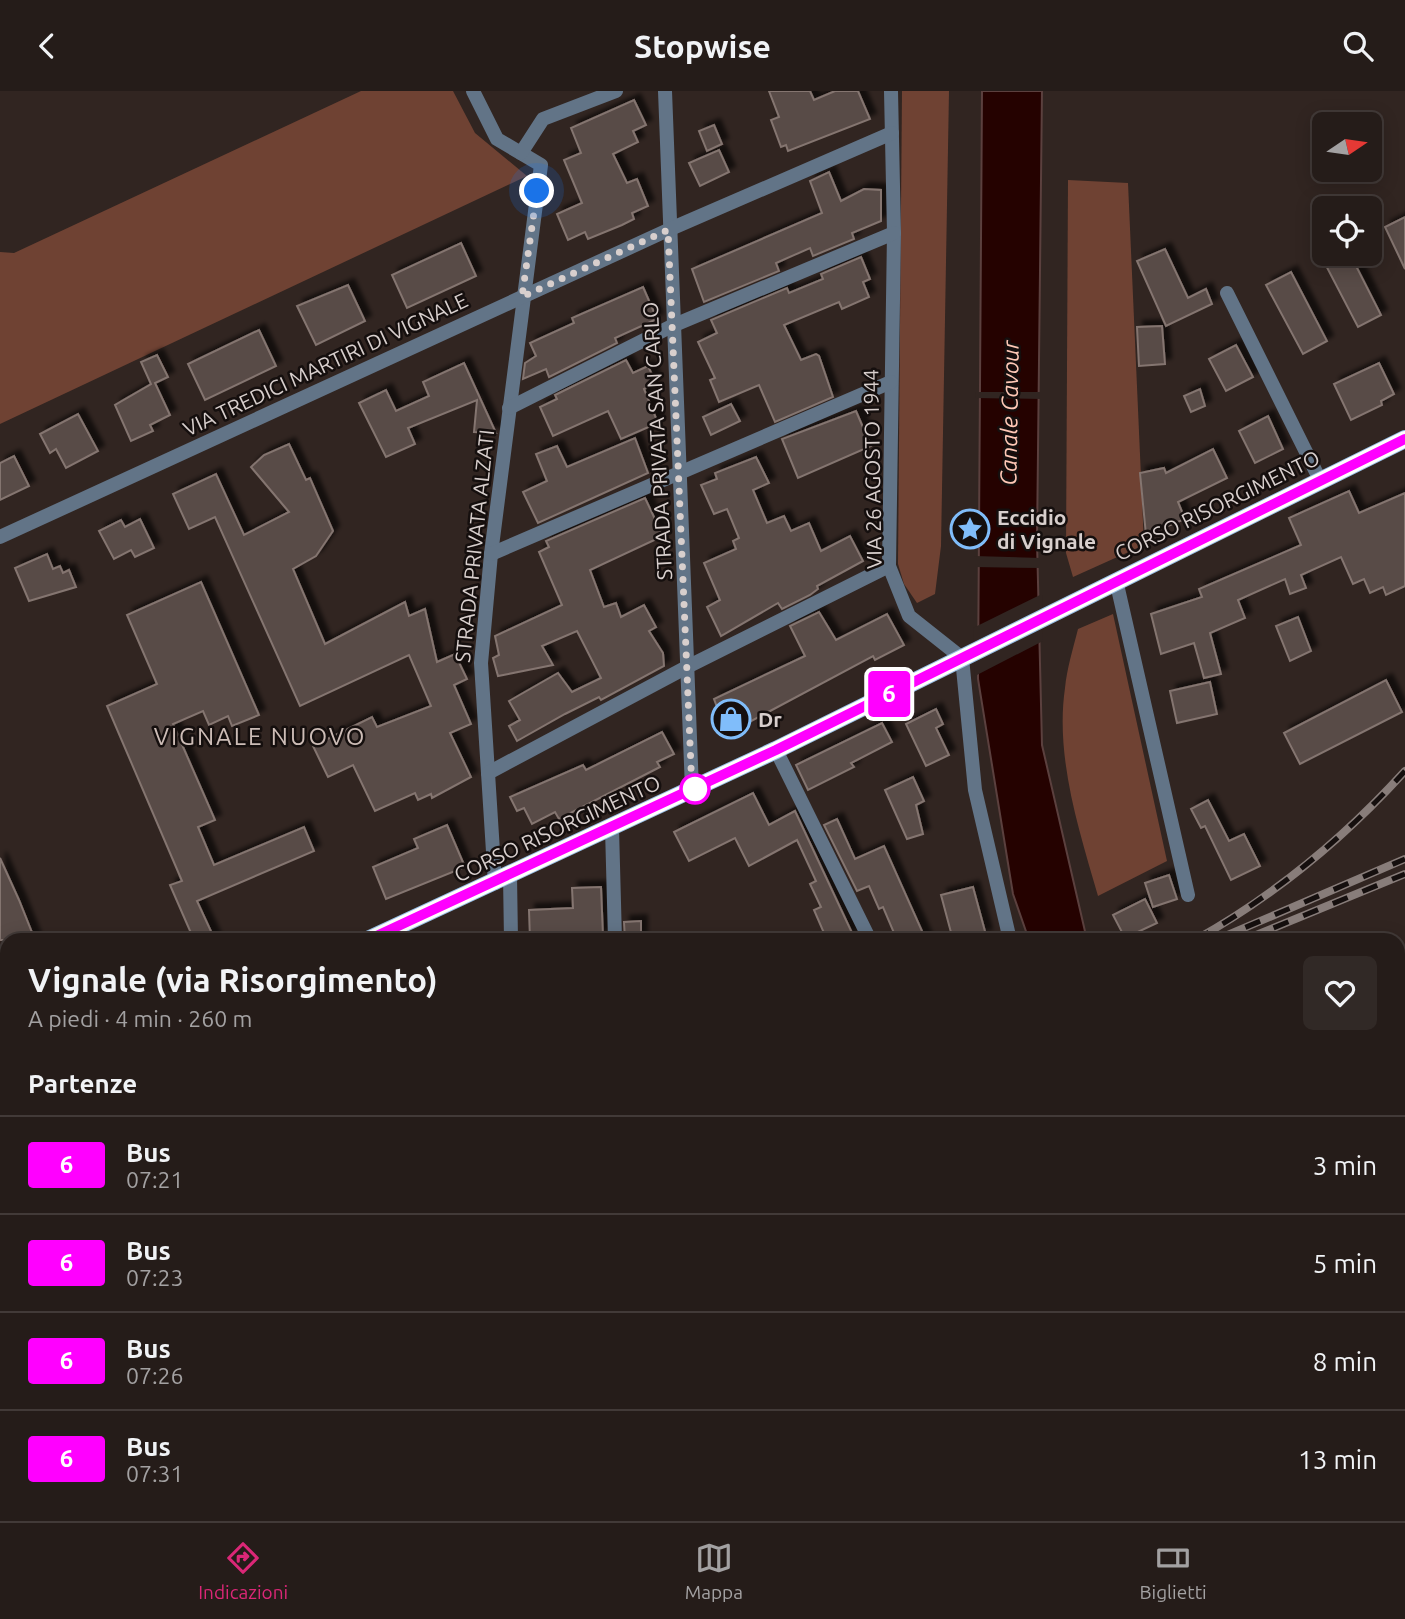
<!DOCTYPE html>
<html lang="it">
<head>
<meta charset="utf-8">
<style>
  :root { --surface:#251c19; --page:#312926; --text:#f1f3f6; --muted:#a3a1a2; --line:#423a38; --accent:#db2777 }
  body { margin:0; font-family:Ubuntu,sans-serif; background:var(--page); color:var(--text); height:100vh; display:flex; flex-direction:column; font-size:26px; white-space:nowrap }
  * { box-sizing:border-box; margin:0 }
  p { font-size:23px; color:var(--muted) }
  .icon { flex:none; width:38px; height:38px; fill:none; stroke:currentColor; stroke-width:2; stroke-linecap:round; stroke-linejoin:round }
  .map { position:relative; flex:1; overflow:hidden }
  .panel { position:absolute; left:0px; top:842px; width:1405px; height:590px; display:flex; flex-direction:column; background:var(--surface); border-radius:21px 21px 0 0; box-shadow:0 4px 18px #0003,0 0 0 2px var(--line) }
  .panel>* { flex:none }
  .badge { padding:0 14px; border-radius:5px; font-size:24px; line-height:46px }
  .needle { width:46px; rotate:77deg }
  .buttons { position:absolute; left:1312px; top:21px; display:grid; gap:14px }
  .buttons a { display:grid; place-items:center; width:70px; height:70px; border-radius:10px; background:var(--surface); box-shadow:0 4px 18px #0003,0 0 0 2px var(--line); font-size:35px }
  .you { position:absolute; width:35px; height:35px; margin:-18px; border:5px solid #fff; border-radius:50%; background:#1a73e8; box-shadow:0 0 0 10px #1a73e833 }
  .map>.badge { position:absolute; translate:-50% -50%; box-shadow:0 0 0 4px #fff }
  h2 { padding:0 28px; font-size:26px; line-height:63px }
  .round { display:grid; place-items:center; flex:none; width:74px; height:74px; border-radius:10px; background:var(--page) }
  .summary { display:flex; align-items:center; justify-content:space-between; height:119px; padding:0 28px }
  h1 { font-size:33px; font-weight:600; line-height:52px }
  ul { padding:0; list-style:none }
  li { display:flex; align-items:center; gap:21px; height:98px; padding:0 28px; border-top:2px solid var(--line) }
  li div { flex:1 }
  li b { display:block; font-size:26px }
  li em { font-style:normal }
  li .badge { min-width:77px; font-weight:700; text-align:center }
  header { display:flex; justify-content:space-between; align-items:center; height:91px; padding:0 28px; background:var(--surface); font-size:32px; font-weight:600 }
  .tab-bar { display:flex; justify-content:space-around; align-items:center; height:98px; border-top:2px solid var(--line); background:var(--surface); font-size:19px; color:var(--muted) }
  .tab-bar a { display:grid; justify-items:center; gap:4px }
  .tab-bar .selected { color:var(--accent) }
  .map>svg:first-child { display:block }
</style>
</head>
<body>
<header><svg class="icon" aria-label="back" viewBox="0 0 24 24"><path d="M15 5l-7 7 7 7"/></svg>Stopwise<svg class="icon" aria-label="search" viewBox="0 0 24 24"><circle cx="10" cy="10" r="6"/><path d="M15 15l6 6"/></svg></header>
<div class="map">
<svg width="1405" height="1430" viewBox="0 0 1405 1430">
  <defs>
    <filter id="shadow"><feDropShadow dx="6" dy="-6" stdDeviation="2" flood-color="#0009"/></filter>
  </defs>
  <rect width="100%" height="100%" fill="#312521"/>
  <!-- green -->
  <g fill="#6f4233">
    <polygon points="361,0 453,0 475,42 527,85 0,333 0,161 14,162"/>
    <polygon points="902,0 949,0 941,455 935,503 917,512 904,493 898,473"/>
    <polygon points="1068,89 1128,92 1144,454 1073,486 1066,462"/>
    <path d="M1113 523 1167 770 1098 805C1079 739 1055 666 1065 597 1067 577 1073 558 1078 538Z"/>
  </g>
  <!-- water -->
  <g fill="#250200" stroke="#5b403e" stroke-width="2">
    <polygon points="982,0 1042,0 1037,450 1042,654 1087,849 1029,849 1013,803 978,588"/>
    <polygon points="1398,1277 1405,1283 1405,1370 1398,1364"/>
  </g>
  <!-- pier -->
  <g fill="#312521">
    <polygon points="976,301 1042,301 1042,308 975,307"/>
    <polygon points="974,465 1041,467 1041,477 974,476"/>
    <polygon points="1042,503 1043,550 975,585 973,537"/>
  </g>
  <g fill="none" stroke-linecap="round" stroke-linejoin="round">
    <!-- stream -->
    <g stroke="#5b403e" stroke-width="6">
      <polyline points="1398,1175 1405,1171"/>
      <polyline points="45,1430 54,1424"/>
      <polyline points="904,1430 915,1424"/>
    </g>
  </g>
  <!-- building -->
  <g fill="#594b47" stroke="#847570" stroke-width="2" filter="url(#shadow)">
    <polygon points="769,0 810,0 814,9 835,0 858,0 870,28 788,60 786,54 781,56 771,29 779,26"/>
    <polygon points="634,9 646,34 633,40 638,51 613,63 627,92 637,88 648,115 632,122 634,128 622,134 588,148 585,141 568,149 557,123 582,112 564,69 581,62 571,37"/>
    <polygon points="714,34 722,53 707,60 699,40"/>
    <polygon points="719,59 729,81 700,95 689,72"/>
    <polygon points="829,81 841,110 864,98 881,99 881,130 852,142 854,148 813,165 810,157 776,172 779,180 704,211 692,178 822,122 810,90"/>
    <polygon points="1405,126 1405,178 1385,136"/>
    <polygon points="461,152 476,185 407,217 392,184"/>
    <polygon points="1165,158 1188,207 1206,198 1212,213 1166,235 1137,170"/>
    <polygon points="1320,163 1350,163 1381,224 1358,236"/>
    <polygon points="861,166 870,188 863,191 869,206 842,218 839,211 784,234 801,269 816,263 819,265 833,306 775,331 759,294 719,311 710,289 715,287 698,251 717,242 711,229 787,197 789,202 823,188 821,183"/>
    <polygon points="1291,181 1327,250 1303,263 1266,194"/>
    <polygon points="348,194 365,230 316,254 297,215"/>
    <polygon points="643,196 657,228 615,247 617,252 549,286 546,278 523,288 525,272 536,265 530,252 574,232 572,227"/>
    <polygon points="1162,235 1165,273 1139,275 1137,236"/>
    <polygon points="259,239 276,275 205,309 188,273"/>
    <polygon points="1236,254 1253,286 1226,300 1209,268"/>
    <polygon points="157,264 168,286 155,292 170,324 150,334 153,340 131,350 115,314 151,293 141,271"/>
    <polygon points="626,269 633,282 648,275 656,292 644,298 658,332 621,348 608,320 553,345 540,316 557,308 555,304"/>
    <polygon points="464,272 496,342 474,341 477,309 408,337 415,353 386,366 359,312 386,299 396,320 429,305 423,291"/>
    <polygon points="1379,272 1394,303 1381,310 1382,314 1351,329 1334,293"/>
    <polygon points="1200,298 1205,315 1191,321 1184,305"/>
    <polygon points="731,313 740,330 711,344 703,326"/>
    <polygon points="856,320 871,355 798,387 782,348"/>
    <polygon points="78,323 98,360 66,377 56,358 50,362 40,343"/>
    <polygon points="1268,325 1283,358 1255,372 1239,340"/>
    <polygon points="635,347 648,382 538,432 523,401 547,390 536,363 557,355 567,376"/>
    <polygon points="289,353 306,389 310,387 333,440 316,465 293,478 325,553 405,511 409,525 425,518 437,571 455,563 467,588 454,594 471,633 450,642 471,686 432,707 431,703 418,709 415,702 375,720 353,674 328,686 313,655 372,626 377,636 431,615 409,564 300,615 215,426 189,438 173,403 216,383 244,444 289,421 251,376 264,364"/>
    <polygon points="1213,358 1227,387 1178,411 1185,428 1146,444 1140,382 1164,377 1166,382"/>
    <polygon points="14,365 29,395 0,409 0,372"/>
    <polygon points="756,366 769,392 753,399 767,432 784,425 791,440 809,432 821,460 850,445 863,470 817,495 818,498 810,504 782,518 778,512 721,545 707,516 720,509 704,472 736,458 733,450 739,447 727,418 714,423 701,394 717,388 715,382"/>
    <polygon points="1349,400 1359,422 1405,402 1405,495 1386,504 1383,496 1370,502 1364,488 1353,493 1341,466 1301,484 1306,497 1290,503 1285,488 1238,509 1245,527 1210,542 1221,583 1204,587 1194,552 1161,563 1151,523 1202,506 1199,498 1301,454 1289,427"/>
    <polygon points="645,407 663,445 590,479 604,516 616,512 621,526 644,514 656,536 649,540 663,562 664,575 601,609 599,606 565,623 517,650 509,635 520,629 509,610 558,582 572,601 601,587 577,540 542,555 553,574 498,585 493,567 499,564 495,545 562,514 539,461 549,456 546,450"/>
    <polygon points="140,428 154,457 135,466 131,459 114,468 99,440 121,429 125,436"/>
    <polygon points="47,463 53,478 60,475 63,482 69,479 76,496 29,510 15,477"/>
    <polygon points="201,491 259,624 232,635 228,625 209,634 203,620 173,633 215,729 198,736 214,774 304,736 314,760 197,810 215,849 194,849 170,794 182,790 107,615 157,593 127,524"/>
    <polygon points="819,521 836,549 887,523 904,554 875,569 873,565 727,643 714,608 805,565 790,535"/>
    <polygon points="1298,526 1311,560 1290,570 1276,535"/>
    <polygon points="1386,589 1402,621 1300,673 1284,642"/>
    <polygon points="1210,591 1217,623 1177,632 1170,600"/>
    <polygon points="936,618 943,633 936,637 949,664 926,675 906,633"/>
    <polygon points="882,632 892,651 851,672 854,676 808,699 796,674"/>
    <polygon points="662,641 674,663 657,671 660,676 559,728 555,721 532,733 524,717 517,720 510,706 583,674 586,679"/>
    <polygon points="913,686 924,710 916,714 923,743 907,748 885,699"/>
    <polygon points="753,702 769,734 795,720 853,844 841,849 827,849 814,819 821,816 810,793 816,790 797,749 749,775 735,747 689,770 674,741"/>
    <polygon points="1208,709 1229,750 1244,743 1260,775 1231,789 1205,735 1201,737 1191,718"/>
    <polygon points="837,728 855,768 884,755 926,849 897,849 883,816 879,818 869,795 857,800 824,734"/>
    <polygon points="447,734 465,776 386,808 373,776 418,757 414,748"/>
    <polygon points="0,767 19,809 35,849 0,849"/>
    <polygon points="1169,784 1177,808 1153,816 1145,792"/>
    <polygon points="601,796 603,845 530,849 529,819 573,817 572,797"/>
    <polygon points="973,796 986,844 953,849 941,804"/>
    <polygon points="1145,808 1157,832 1125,847 1113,824"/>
    <polygon points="641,830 641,849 625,849 624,831"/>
  </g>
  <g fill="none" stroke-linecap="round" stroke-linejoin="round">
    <!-- minor -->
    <g stroke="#627487" stroke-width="14">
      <polyline points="473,0 497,48 541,74 491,463 481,572 495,792"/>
      <polyline points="665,0 692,699"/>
      <polyline points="891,0 894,142 889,475 909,525 962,567 975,699 1010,849"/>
      <polyline points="521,62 543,28 616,0"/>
      <polyline points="1227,202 1320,389"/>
      <polyline points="509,317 672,235 894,142"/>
      <polyline points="0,446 668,139 892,42"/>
      <polyline points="491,463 891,291"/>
      <polyline points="1116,489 1188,804"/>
      <polyline points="776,659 870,849"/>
      <polyline points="488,682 687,576 889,475"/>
      <polyline points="612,737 615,849"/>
      <polyline points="510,785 511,849"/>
      <polyline points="0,1030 7,1046"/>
      <polyline points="6,1253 7,1252"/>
    </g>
    <!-- primary -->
    <g stroke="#9ac1e8" stroke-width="18">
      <polyline points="368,849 776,659 1405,348"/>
      <polyline points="0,1013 7,1010"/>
    </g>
    <defs>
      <g id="rail">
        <path d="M1195 849C1274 805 1345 746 1405 680"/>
        <polyline points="1216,849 1405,768"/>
        <polyline points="1244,849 1405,783"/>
        <polyline points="0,1367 7,1364"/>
      </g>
    </defs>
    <!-- rail casing -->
    <use href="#rail" stroke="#887d7a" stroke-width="8"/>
    <!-- rail -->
    <use href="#rail" stroke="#150f0e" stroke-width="5" stroke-dasharray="16" stroke-linecap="butt"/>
  </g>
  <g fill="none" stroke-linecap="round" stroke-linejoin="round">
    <defs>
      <polyline id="line" points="368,849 776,659 1405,348"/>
    </defs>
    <!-- line casing -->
    <use href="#line" stroke="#fff" stroke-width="16"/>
    <!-- line -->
    <use href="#line" stroke="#f0f" stroke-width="10"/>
    <!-- walk -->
    <polyline stroke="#d8cfcd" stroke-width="7" stroke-dasharray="0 12.6" points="537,100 522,206 668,139 692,699 695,698"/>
  </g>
  <!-- icons -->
  <defs>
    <symbol id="sight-ring" viewBox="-11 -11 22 22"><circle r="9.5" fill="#150f0e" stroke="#80bdfa" stroke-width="1.5"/><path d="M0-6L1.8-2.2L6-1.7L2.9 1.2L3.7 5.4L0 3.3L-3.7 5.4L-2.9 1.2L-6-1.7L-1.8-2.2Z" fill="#80bdfa"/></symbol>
    <symbol id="shop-ring" viewBox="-11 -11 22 22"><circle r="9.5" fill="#150f0e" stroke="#80bdfa" stroke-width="1.5"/><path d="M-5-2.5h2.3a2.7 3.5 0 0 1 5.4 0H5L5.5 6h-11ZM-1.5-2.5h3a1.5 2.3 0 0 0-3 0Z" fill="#80bdfa"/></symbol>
  </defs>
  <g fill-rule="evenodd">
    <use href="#sight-ring" x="948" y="416" width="44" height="44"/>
    <use href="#shop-ring" x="709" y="606" width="44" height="44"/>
  </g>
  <!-- markers -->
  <circle fill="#fff" stroke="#f0f" stroke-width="3.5" cx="695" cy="698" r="14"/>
  <g text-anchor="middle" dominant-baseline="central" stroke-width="5" stroke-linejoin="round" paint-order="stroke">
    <!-- street labels -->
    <g font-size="21" fill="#d8cfcd" stroke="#150f0e">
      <text transform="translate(325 273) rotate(-25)">VIA TREDICI MARTIRI DI VIGNALE</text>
      <text transform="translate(657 350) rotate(-93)">STRADA PRIVATA SAN CARLO</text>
      <text transform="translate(872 378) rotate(-91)">VIA 26 AGOSTO 1944</text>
      <text transform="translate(1217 414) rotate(-26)">CORSO RISORGIMENTO</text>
      <text transform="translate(474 455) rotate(-84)">STRADA PRIVATA ALZATI</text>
      <text transform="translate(557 737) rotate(-25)">CORSO RISORGIMENTO</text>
    </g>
    <!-- poi labels -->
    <g font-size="21" font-weight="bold" fill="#d8cfcd" stroke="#150f0e" text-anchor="start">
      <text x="997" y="426">Eccidio<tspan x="997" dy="24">di Vignale</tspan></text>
      <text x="758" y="628">Dr</text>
    </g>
    <!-- water labels -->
    <g font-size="23" font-style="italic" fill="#ffc8b6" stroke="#150f0e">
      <text transform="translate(1009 322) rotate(-89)">Canale Cavour</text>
    </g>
    <!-- quarter labels -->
    <g font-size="24" letter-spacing="2" fill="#ccbcb6" stroke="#150f0e">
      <text x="260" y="645">VIGNALE NUOVO</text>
    </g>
  </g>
</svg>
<div class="buttons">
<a><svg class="needle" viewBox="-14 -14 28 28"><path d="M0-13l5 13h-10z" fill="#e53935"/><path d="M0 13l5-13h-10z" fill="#a3a1a2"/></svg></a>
<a><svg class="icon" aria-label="locate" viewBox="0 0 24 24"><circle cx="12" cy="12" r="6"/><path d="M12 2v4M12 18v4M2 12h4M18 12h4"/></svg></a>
</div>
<div class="you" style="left:537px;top:100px"></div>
<b class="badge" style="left:889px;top:603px;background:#f0f;color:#fff">6</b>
<section class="panel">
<div class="summary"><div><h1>Vignale (via Risorgimento)</h1><p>A piedi · 4 min · 260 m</p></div><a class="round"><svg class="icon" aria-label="heart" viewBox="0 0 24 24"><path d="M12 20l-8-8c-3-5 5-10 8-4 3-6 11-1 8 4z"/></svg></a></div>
<h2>Partenze</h2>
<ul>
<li><span class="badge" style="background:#f0f;color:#fff">6</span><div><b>Bus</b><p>07:21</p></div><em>3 min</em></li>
<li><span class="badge" style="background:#f0f;color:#fff">6</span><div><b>Bus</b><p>07:23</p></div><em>5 min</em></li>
<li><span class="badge" style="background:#f0f;color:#fff">6</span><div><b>Bus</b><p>07:26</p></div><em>8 min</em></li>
<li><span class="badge" style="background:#f0f;color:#fff">6</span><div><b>Bus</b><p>07:31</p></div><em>13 min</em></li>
</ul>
</section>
</div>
<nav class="tab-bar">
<a class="selected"><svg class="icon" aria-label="directions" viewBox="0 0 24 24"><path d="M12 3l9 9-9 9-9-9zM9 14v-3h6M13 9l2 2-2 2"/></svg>Indicazioni</a>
<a><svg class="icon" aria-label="map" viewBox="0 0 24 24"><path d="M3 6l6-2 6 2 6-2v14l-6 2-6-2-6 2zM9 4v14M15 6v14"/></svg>Mappa</a>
<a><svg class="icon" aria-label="tickets" viewBox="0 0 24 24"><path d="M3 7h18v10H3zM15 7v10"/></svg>Biglietti</a>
</nav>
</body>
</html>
